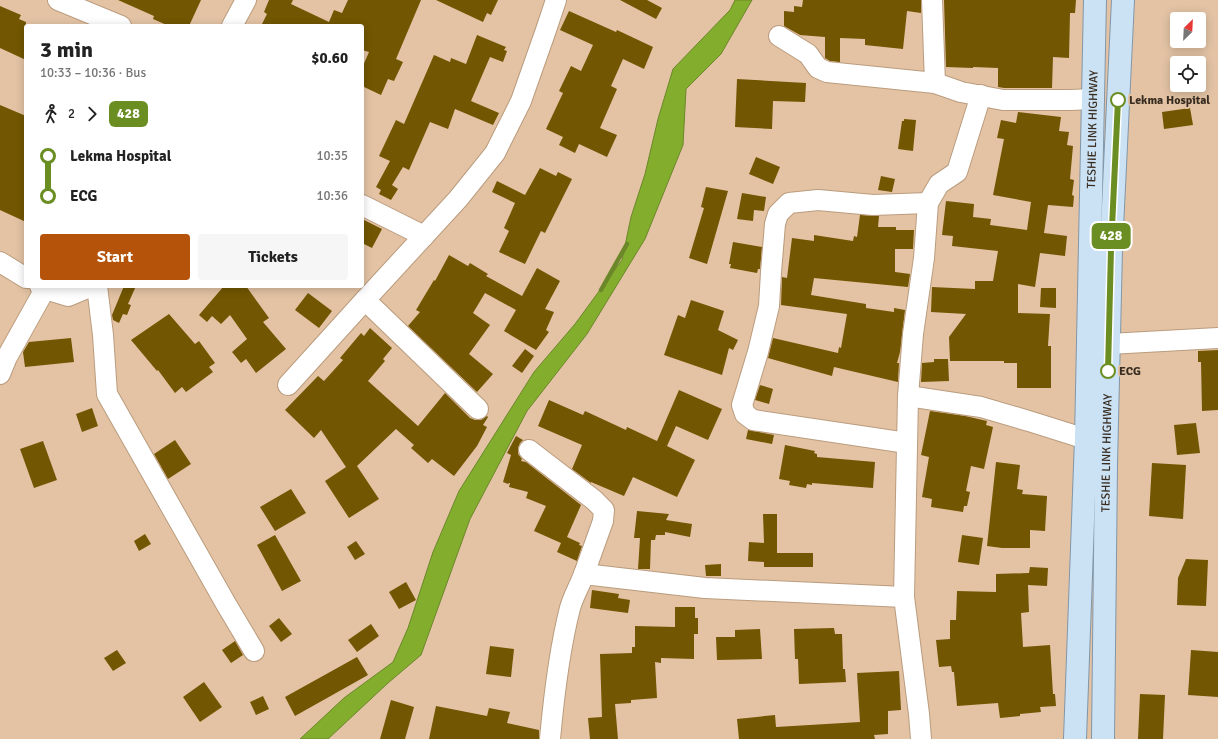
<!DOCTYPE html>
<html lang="en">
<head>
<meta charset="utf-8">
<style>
  :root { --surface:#fff; --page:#f6f6f6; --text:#222; --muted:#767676; --accent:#b45309 }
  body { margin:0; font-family:Signika,sans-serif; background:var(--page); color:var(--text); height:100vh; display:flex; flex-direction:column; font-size:15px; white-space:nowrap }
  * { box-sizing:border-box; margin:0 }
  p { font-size:13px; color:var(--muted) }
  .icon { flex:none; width:22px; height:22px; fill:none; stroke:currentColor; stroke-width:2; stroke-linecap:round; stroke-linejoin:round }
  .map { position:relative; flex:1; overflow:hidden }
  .details { position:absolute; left:24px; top:24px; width:340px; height:264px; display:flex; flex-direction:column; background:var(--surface); border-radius:4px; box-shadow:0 2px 10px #0003 }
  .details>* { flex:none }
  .badge { padding:0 8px; border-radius:6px; font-size:14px; line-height:26px }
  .needle { width:26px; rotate:24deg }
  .buttons { position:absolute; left:1170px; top:12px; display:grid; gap:8px }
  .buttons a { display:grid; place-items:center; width:36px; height:36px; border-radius:4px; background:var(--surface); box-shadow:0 2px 10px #0003; font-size:20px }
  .map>.badge { position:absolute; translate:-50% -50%; box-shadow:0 0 0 2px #fff }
  .legs { display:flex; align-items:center; gap:6px; height:44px; padding:0 16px; font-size:13px }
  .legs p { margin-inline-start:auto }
  .head { display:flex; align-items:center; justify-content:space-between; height:68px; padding:0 16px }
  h1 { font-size:22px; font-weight:700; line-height:30px }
  .action { display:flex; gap:8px; margin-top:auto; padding:8px 16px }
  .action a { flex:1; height:46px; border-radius:4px; background:var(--accent); color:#fff; font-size:16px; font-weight:700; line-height:46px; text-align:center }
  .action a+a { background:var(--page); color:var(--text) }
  ul { padding:0 16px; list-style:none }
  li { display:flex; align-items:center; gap:14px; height:40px; font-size:15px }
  li i { display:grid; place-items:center; width:6px; height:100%; margin:0 5px; background:currentColor }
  li i::after { content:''; width:10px; height:10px; margin:-5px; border:3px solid; border-radius:50%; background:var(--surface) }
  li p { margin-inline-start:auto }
  li:first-child i { background:linear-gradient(#0000 50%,currentColor 0) }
  li:last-child i { background:linear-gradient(currentColor 50%,#0000 0) }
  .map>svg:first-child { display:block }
</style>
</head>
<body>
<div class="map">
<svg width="1218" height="739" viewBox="0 0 1218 739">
  <rect width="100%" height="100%" fill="#e3c3a4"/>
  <!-- water -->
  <polygon fill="#82ad2d" stroke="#6c8729" points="735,0 752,0 721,54 686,89 683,145 645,239 587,334 527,411 470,519 421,655 388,683 328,739 300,739 344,698 393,662 408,628 433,552 459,491 534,372 575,324 622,260 631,217 645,174 658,119 673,69 730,10"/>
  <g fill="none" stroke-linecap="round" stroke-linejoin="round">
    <!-- stream -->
    <polyline stroke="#6c8729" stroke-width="4.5" points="601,290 627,244"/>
  </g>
  <!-- building -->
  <g fill="#725601">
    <polygon points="118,0 201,0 189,26 169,26 153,19 154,16"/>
    <polygon points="269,0 293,0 291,4 329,22 334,10 342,13 348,0 421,0 396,59 403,62 394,81 388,79 381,95 362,86 362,68 369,52 362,50 362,26 261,26 267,14 264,12"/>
    <polygon points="436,0 498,0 491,15 487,13 483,22"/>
    <polygon points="620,0 647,0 662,8 656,19"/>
    <polygon points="803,0 921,0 921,13 907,11 903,49 865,45 865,39 840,38 840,62 830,61 825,58 825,37 800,35 784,26 784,11 794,12 794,6 802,7"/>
    <polygon points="944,0 1076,0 1075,13 1070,13 1069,58 1053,57 1052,88 1004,88 998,87 998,68 973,67 973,68 946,67"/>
    <polygon points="0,6 21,15 19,19 26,22 26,60 0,48"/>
    <polygon points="569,11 616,32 617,30 653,47 644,69 623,59 611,86 617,89 600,128 617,135 607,157 579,144 575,153 559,145 563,137 546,129 563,93 559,91 571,66 581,71 593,45 560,30"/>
    <polygon points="477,35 506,47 504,50 507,51 503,62 490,57 471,101 499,113 493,125 455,109 448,129 430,122 409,170 403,167 392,185 398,189 391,200 379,194 381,190 376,187 390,161 379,156 396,120 404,124 434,55 450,62 451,58 466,64"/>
    <polygon points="737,79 806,83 805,102 773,101 772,129 735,127"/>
    <polygon points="0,105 26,116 26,222 0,210"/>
    <polygon points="1190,108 1193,125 1164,129 1162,112"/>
    <polygon points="1018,112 1061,117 1059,131 1069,132 1067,145 1073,146 1070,179 1074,180 1072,195 1074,196 1073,207 1048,205 1044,233 1067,236 1065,256 1040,253 1035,287 1018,284 1018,313 1050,314 1048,346 1051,346 1051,388 1017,388 1017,363 1004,363 1004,361 950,361 949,337 966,314 931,312 932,287 975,289 975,281 993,281 998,251 952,246 953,236 942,235 946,201 974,204 973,217 991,219 990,225 1027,230 1031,202 993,195 1004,139 997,138 1001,120 1016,123"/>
    <polygon points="904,119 916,120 913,151 898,149 902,121 904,121"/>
    <polygon points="756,157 780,167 773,184 749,174"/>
    <polygon points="540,168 556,176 558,172 572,179 545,233 541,231 525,264 499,252 509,231 504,228 515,203 492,192 497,181 525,195"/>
    <polygon points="881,176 895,179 892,192 878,190"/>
    <polygon points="706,187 728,191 707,264 689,258 704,208 701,207"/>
    <polygon points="742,193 766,197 764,211 754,210 753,221 737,219"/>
    <polygon points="860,215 879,216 878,227 896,227 896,230 914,230 913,249 895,249 895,272 910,274 908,287 814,278 811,295 866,304 866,308 894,312 894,308 905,310 900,352 897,363 899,363 898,382 834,367 832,376 768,358 773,338 838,353 839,347 841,348 847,314 781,305 782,277 787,278 792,238 814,241 814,235 853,241 854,236 857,237"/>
    <polygon points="362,219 382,229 372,248 362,243"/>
    <polygon points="733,242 762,247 760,269 758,269 757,273 730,268 731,264 729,264"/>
    <polygon points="449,255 468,266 470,263 488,274 486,276 522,296 537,268 560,281 545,309 554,312 546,330 549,332 536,350 504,331 516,310 485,293 473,313 490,325 469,354 493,374 477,392 408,326 420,312 416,310 434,280 435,281"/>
    <polygon points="124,286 136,286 128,304 131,305 127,315 123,314 119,323 113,320 112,315"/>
    <polygon points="224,286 246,286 269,318 263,322 286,349 256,373 246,359 241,363 232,352 247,339 230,315 221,324 212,316 207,322 199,315"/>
    <polygon points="1041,288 1056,288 1056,308 1040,307"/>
    <polygon points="308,293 332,311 319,328 295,310"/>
    <polygon points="691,300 724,311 718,330 738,340 733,350 729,348 722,375 664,355 678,315 685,318"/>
    <polygon points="169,314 195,344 199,341 215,363 209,367 213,372 186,392 182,387 175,393 158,370 157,371 131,340"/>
    <polygon points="370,328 392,348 383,359 385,361 368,381 418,426 445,393 470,418 475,420 481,420 487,416 488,417 483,425 487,427 477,446 454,476 432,459 428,463 411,448 414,445 396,429 357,466 379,499 349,518 325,481 346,467 321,430 314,438 285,410 318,376 324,381 343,360 340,358 361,333 364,336"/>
    <polygon points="71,338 74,362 25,367 23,352 29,342"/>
    <polygon points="525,349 534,356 522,373 512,366"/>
    <polygon points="1218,350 1218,410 1202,411 1201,362 1198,362 1198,351"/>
    <polygon points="934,359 948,359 949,381 921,382 922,363 934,362"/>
    <polygon points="760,385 773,389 769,404 755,400"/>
    <polygon points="679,390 722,409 708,440 676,426 667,446 695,460 677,497 633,477 624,496 591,482 591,483 572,469 582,445 538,426 549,400 583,415 585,411 626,430 627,427 657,441"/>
    <polygon points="92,408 98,426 82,432 76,414"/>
    <polygon points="930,411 965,416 987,421 986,425 993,427 984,469 971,466 966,491 970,492 967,506 964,506 963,512 931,507 932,499 922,497 929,457 921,455"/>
    <polygon points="1196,423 1200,453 1177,455 1174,425"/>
    <polygon points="748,430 774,435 772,444 746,439"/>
    <polygon points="516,436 523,440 520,443 518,448 518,454 522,459 521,461 526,462 581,505 567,537 580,543 579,545 582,546 577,561 557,552 561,543 534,531 546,506 526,498 528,492 509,487 510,483 509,483 508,484 503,482 511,455 507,453"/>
    <polygon points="175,440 191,464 168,479 154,454"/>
    <polygon points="43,441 57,480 34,488 20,449"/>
    <polygon points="785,445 815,451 814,453 817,454 817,457 875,462 873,488 812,483 812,485 807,484 806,488 789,485 790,481 779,479"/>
    <polygon points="996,462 1020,465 1017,489 1023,490 1022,494 1047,496 1045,531 1030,530 1030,548 1002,548 987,546"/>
    <polygon points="1152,463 1186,465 1183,519 1149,516"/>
    <polygon points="291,489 306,513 275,531 260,507"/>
    <polygon points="637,511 669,514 666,520 692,524 690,537 665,532 665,535 656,535 655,540 651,540 650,569 638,569 640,538 634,538"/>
    <polygon points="763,514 777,514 777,553 813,553 813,567 764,567 764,562 748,561 749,542 764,543"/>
    <polygon points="145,534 151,544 139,551 134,541"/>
    <polygon points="275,535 301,581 282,591 257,545"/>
    <polygon points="962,535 983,538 979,565 958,562"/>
    <polygon points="356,541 365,554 355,560 347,547"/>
    <polygon points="1186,559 1208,560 1206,606 1177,605 1178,578"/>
    <polygon points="721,564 721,576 706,576 705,565"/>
    <polygon points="1030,567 1048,568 1047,586 1028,585 1029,612 1021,613 1023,647 1050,645 1053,694 1055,694 1056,706 1040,707 1041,712 1020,714 1020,716 1000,718 998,703 957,706 954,672 952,672 951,666 939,667 936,640 950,639 950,620 956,620 957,591 996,592 996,574 1029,573"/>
    <polygon points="406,582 416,600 399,609 389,592"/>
    <polygon points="592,590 619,594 618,598 630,600 628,613 590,608"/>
    <polygon points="675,607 695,607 695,618 698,618 698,634 694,634 694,659 661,658 661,663 655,662 657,698 631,700 631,703 615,704 618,739 590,739 588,718 602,717 600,654 632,653 632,647 635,647 635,626 675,627"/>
    <polygon points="279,618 292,634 281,642 269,626"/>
    <polygon points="371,624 379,636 357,652 348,640"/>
    <polygon points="834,628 835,634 842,634 843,669 845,669 846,682 799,684 798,659 795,659 794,629"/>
    <polygon points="760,629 762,659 717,660 716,637 735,637 735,630"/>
    <polygon points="235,641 243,655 231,663 222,650"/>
    <polygon points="490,646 514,649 511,677 486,674"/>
    <polygon points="117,650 126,663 113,671 104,658"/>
    <polygon points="1191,650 1218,652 1218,697 1188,695"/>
    <polygon points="357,657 368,675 295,716 285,697"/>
    <polygon points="899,671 901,710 888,711 888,734 874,735 875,739 739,739 737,719 775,715 776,727 860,722 857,673"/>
    <polygon points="204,682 222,707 200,722 183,697"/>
    <polygon points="1140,694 1165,695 1163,739 1138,739"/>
    <polygon points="263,696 269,709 256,715 250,702"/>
    <polygon points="391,700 414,707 405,739 380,739"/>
    <polygon points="436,706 487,716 489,708 510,712 507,723 539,730 539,739 429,739"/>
  </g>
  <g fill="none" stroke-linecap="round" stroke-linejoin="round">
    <defs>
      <g id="minor">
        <polyline points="58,0 121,26"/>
        <polyline points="932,0 935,83"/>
        <polyline points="232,26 246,0"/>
        <polyline points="779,36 808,54 818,68 827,72 935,83 961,92 1003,100 1070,100 1094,99"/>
        <polyline points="362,205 424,236"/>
        <polyline points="0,262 26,278"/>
        <polyline points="40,286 45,289 68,296 92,286"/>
        <polyline points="97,286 103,335 107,394 226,604 254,651"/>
        <polyline points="365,300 478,409"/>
        <polyline points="1109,344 1218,338"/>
        <polyline points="0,374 7,357 45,289"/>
        <polyline points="288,385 365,300 458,199 495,153 521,101 546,30 556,0"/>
        <polyline points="908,396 981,407 1032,422 1086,439"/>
        <polyline points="907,443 753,420 745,414 742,405 758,352 769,306 771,272 775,224 778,214 789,203 818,200 873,205 928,203"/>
        <polyline points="529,450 594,500 604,510 603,521 584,574"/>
        <polyline points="904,597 908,396 913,334 924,258 928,203 939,184 957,172 981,95"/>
        <path d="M550 739C554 695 559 651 570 608 573 597 580 585 584 574L705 588 904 597 919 714 921 739"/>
      </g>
      <g id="major">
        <path id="s1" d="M1075 739 1086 439 1095 0"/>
        <path id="s2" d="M1103 739 1106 465 1111 249 1123 0"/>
      </g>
    </defs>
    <!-- minor casing -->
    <use href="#minor" stroke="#ba9c7e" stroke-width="22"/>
    <!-- major casing -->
    <use href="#major" stroke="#8296a7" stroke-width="24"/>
    <!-- minor -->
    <use href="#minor" stroke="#fff" stroke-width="20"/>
    <!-- major -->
    <use href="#major" stroke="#cbe2f5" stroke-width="22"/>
  </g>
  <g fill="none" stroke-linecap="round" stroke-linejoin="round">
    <defs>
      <polyline id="line-1" points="1108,371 1111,249 1118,100"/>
    </defs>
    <!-- line-1 casing -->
    <use href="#line-1" stroke="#fff" stroke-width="9"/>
    <!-- line-1 -->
    <use href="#line-1" stroke="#6b8e23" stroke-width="6"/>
  </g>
  <!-- markers -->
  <g fill="#fff" stroke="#6b8e23" stroke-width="2">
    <circle cx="1118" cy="100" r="7"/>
    <circle cx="1108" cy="371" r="7"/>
  </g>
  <g text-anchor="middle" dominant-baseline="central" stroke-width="4" stroke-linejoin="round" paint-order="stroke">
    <!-- stop labels -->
    <g font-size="12" font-weight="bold" fill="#392d21" stroke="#e3c3a4" text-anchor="start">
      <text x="1129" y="100">Lekma Hospital</text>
      <text x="1119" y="371">ECG</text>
    </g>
    <!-- street labels -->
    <g font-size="12" fill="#392d21" stroke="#e3c3a4">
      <text stroke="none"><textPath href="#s1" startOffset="610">TESHIE LINK HIGHWAY</textPath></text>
      <text stroke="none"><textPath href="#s2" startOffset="286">TESHIE LINK HIGHWAY</textPath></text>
    </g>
  </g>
</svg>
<div class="buttons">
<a><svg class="needle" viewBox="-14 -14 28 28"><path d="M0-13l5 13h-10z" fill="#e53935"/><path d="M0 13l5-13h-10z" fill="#767676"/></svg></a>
<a><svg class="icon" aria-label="locate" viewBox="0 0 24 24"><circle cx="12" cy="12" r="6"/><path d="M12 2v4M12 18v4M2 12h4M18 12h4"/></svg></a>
</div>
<b class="badge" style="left:1111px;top:236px;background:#6b8e23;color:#fff">428</b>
<section class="details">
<div class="head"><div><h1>3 min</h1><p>10:33 – 10:36 · Bus</p></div><b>$0.60</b></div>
<div class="legs"><svg class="icon" aria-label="walk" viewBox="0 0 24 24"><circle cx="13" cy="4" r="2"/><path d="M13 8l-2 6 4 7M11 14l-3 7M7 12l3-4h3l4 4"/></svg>2<svg class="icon" aria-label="forward" viewBox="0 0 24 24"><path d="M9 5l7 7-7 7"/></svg><b class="badge" style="background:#6b8e23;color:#fff">428</b></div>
<ul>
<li><i style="color:#6b8e23"></i><b>Lekma Hospital</b><p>10:35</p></li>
<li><i style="color:#6b8e23"></i><b>ECG</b><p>10:36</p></li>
</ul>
<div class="action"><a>Start</a><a>Tickets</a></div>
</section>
</div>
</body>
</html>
